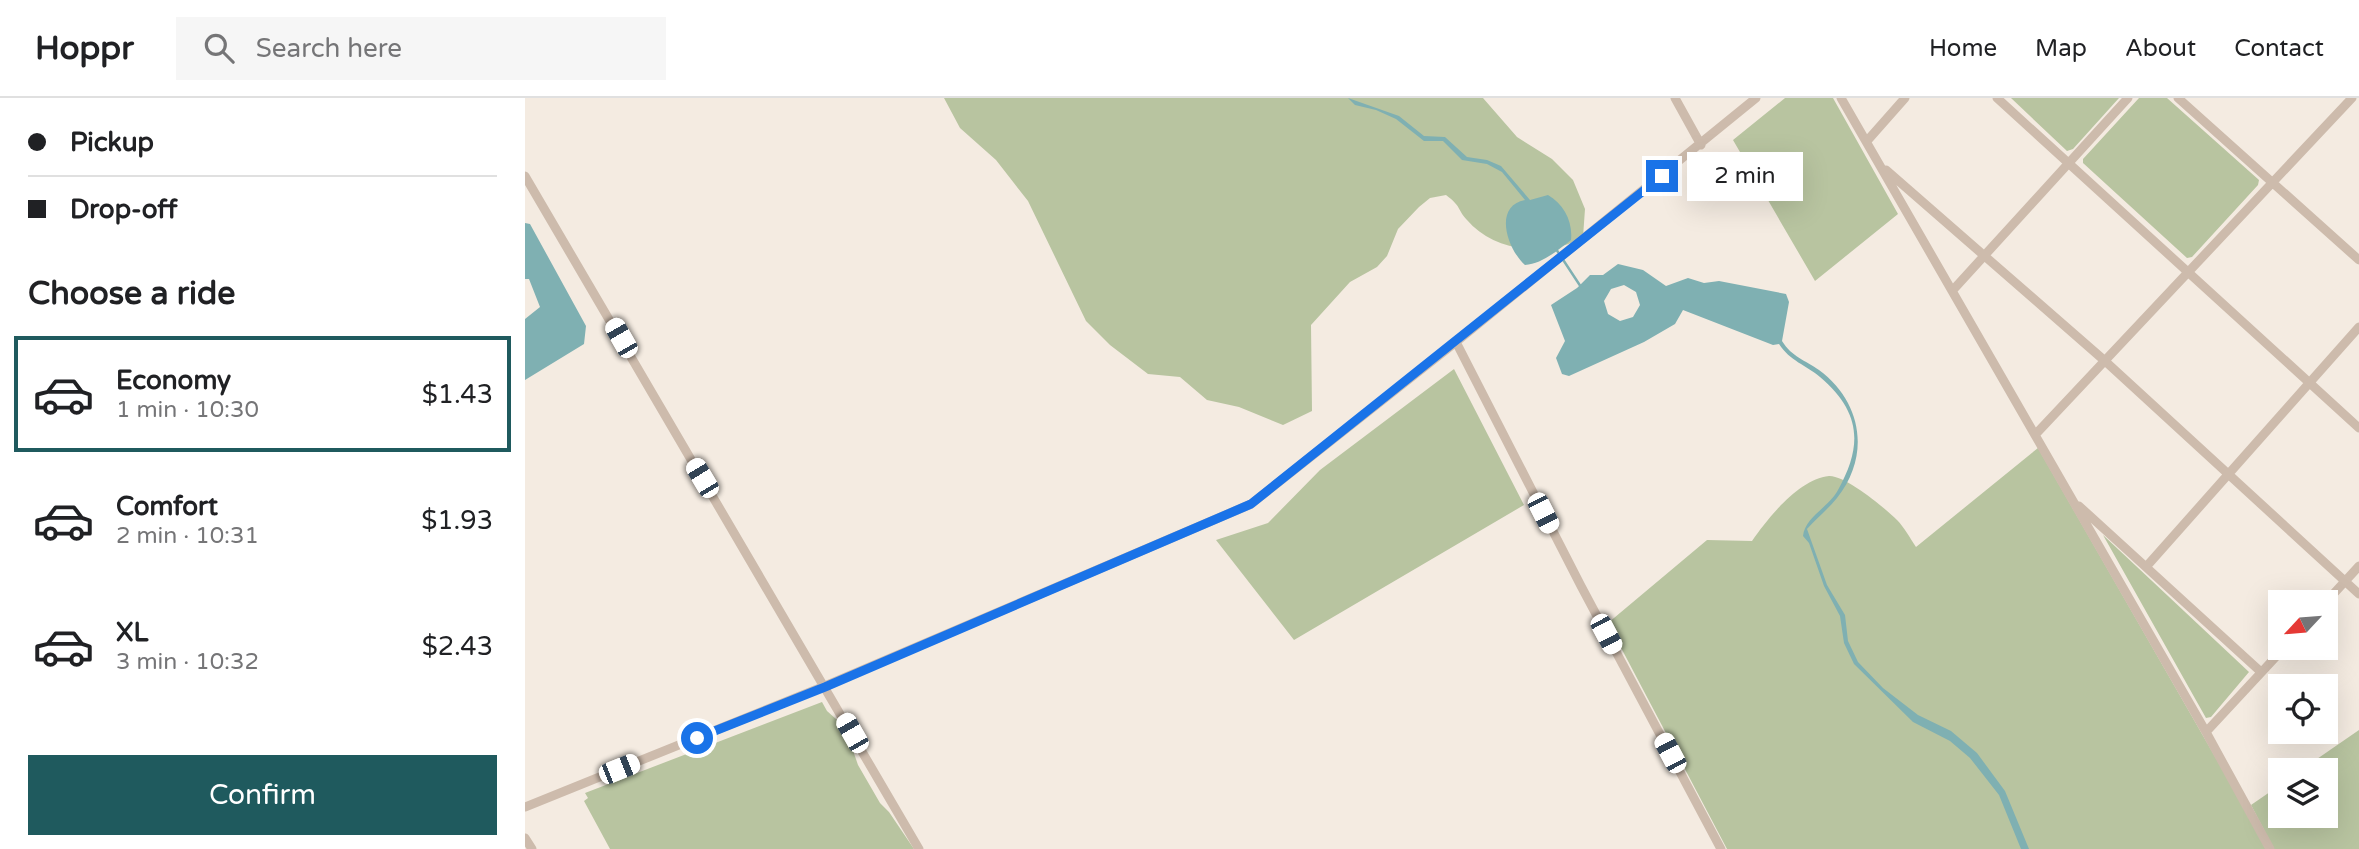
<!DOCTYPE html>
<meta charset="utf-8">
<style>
:root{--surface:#fff;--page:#f6f6f6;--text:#202124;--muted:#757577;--line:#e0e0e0;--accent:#1f5a5e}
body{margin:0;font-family:"Varela Round",sans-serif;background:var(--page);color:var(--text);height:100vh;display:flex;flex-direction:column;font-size:26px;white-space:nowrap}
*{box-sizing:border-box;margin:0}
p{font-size:23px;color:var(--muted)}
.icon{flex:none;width:38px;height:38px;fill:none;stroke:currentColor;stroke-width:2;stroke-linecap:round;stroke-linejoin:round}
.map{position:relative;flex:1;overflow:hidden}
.side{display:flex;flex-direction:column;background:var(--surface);width:525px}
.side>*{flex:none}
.banner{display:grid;align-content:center;height:154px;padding:0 28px;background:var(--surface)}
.needle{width:46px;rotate:244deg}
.buttons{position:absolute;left:1743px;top:492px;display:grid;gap:14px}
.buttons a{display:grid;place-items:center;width:70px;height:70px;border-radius:0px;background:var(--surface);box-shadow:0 7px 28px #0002;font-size:35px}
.end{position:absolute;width:32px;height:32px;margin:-16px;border:9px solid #1a73e8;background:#fff;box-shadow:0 0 0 4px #fff}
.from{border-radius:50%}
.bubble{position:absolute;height:49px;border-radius:0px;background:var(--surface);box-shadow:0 7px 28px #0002;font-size:23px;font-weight:600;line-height:49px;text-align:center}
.car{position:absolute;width:21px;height:42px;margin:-21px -10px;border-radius:9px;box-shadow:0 0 5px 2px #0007;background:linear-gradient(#fff 24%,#345 0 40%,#fff 0 76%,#345 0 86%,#fff 0)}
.banner b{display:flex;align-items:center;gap:24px;height:66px;font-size:26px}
.banner b+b{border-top:2px solid var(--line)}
.banner i{width:18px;height:18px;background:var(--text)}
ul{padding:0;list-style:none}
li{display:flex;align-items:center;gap:21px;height:116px;margin:0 14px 10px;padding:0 14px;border:4px solid transparent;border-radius:0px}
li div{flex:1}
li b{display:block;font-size:26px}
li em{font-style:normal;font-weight:600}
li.on{border-color:var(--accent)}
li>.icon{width:63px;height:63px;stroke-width:1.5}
h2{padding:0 28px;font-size:32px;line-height:84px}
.action{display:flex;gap:14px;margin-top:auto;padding:14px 28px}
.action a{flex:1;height:80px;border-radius:0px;background:var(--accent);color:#fff;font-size:28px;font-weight:600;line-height:80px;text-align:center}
header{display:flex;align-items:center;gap:42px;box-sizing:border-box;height:98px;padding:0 35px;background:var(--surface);border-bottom:2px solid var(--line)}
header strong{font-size:33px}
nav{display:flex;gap:38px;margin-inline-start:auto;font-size:24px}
.search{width:490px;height:63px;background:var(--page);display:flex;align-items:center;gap:18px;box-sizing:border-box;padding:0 24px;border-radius:0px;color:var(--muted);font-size:26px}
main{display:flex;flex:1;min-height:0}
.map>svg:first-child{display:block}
</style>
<header>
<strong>Hoppr</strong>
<div class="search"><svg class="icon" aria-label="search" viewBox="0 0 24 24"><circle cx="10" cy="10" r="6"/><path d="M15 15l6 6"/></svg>Search here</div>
<nav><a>Home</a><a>Map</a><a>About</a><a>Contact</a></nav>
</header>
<main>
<section class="side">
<div class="banner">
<b><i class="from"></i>Pickup</b>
<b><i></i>Drop-off</b>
</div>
<h2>Choose a ride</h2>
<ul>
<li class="on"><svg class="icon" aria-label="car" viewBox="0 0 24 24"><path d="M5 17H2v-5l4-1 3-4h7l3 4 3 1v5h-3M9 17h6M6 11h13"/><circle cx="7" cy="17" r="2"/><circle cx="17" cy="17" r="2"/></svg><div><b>Economy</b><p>1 min · 10:30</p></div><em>$1.43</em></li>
<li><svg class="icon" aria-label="car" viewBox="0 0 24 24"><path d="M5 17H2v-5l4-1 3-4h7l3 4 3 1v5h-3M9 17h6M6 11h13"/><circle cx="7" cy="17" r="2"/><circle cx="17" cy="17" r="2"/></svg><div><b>Comfort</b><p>2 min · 10:31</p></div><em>$1.93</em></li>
<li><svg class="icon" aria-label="car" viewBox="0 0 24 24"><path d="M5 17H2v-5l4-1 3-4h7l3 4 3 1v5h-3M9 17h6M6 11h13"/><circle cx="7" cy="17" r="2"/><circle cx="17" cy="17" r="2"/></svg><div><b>XL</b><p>3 min · 10:32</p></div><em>$2.43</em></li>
</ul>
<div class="action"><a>Confirm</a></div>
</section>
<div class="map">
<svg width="1834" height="751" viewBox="0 0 1834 751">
<rect width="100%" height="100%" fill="#f4ebe1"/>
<!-- green -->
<path fill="#b8c4a0" d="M 419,0 L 958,0 L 992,39 L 1027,61 L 1048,82 L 1060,111 L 1058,139 C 1024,160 969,154 942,122 C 932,111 937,109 921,97 L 905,100 L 894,109 L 873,131 L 862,158 L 852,169 L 825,184 L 786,227 L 787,313 L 758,327 L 714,309 L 682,302 L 655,279 L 623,276 L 585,247 L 561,223 L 503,103 L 471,62 L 435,30 Z
M 1260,0 L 1308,0 L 1373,116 L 1290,183 L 1208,42 Z
M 1486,0 L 1594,0 L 1548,51 L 1542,53 Z
M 1614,0 L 1642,0 L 1734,82 L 1733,87 L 1667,159 L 1662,160 L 1558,65 L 1558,61 Z
M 929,271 L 999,407 L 769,542 L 691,442 L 743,425 L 795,372 Z
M 1513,350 L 1743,751 L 1202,751 L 1083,525 L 1182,442 L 1227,443 C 1243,420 1274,381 1304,378 C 1320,377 1360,410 1372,422 C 1379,429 1385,440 1391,449 Z
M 1578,437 L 1724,574 L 1686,619 L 1681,620 Z
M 297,604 L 302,613 L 320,629 L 333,667 L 355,705 L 364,714 L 389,751 L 85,751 L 59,703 L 63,700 L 60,695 Z
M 1834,632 L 1834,751 L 1749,751 L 1726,707 L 1755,687 L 1755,718 L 1801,718 L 1801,672 L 1776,672 Z"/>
<!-- water -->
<path fill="#7fb0b2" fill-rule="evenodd" d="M 823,0 L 874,18 L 899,38 L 920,39 L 942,59 L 962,62 L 976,68 L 1005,102 L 1023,97 C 1039,106 1048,124 1046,142 C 1033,152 1017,166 1000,167 C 982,151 968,108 1000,102 L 977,74 L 962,66 L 937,62 L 918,43 L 899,43 L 871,21 L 851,12 L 830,7 Z
M 0,125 L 5,126 L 61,228 L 59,246 L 0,282 L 0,221 L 15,209 L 4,181 L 0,181 Z
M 1093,166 L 1118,172 L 1141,188 L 1163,180 L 1179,185 L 1194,183 L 1261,196 L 1264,204 L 1257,243 C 1267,259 1280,262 1294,272 C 1337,304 1346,357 1312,400 C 1303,411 1292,420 1282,431 L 1302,487 L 1320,517 L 1323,543 L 1333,564 L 1358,590 L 1393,617 L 1426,633 L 1452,655 L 1480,693 L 1504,751 L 1496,751 L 1474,697 L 1445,660 L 1425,643 L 1388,624 L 1329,566 L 1319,545 L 1315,518 L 1299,488 L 1284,445 L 1278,438 C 1280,419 1304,409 1313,392 C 1338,347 1336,314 1295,279 C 1281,267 1265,263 1254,246 L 1248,247 L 1158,212 L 1150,226 L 1119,244 L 1044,278 L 1037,276 L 1031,260 L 1040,243 L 1026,207 L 1052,190 L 1065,177 L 1078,177 ZM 1099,187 L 1111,194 L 1115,207 L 1108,219 L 1095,223 L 1083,216 L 1079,203 L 1086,191 Z"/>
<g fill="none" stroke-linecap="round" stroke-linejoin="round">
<!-- stream -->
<path stroke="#7fb0b2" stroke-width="2.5" d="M 1031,151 L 1056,189"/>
<!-- street -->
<path stroke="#cdbbac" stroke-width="9" d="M 1150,0 L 1176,47
M 1316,0 L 1681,634 L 1745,751
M 1472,0 L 1834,330
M 1653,0 L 1834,162
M 1342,43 L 1380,0
M 1361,72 L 1580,263 L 1834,496
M 0,78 L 394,751
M 1428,192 L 1603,0
M 931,244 L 1056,488 L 1196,751
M 1510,337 L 1827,0
M 1554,408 L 1736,574
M 1621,469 L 1834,229
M 1801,504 L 1834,468
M 1681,634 L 1759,550
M 0,709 L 300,588 L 726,406 L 931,244 L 1231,0
M 0,740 L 7,751"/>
</g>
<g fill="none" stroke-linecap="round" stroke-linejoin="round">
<!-- route -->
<path stroke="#1a73e8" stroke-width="9" d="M 172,640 L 300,589 L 726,406 L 1137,78"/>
</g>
</svg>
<div class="buttons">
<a><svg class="needle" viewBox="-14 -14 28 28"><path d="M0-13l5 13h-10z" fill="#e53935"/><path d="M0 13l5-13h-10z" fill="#757577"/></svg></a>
<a><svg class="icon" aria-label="locate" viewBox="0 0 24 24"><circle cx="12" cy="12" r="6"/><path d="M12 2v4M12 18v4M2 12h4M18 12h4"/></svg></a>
<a><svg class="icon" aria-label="layers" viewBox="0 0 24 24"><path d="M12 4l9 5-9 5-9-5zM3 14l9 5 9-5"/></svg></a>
</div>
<i class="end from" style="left:172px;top:640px"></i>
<i class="end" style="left:1137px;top:78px"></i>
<div class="bubble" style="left:1162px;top:54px;width:116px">2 min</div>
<i class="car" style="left:96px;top:240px;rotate:330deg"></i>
<i class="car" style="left:177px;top:380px;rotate:329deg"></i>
<i class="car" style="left:1018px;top:415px;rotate:153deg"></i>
<i class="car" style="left:1081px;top:536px;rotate:152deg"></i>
<i class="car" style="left:327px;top:635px;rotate:330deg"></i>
<i class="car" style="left:1145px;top:655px;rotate:332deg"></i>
<i class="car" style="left:94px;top:671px;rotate:68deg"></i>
</div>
</main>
